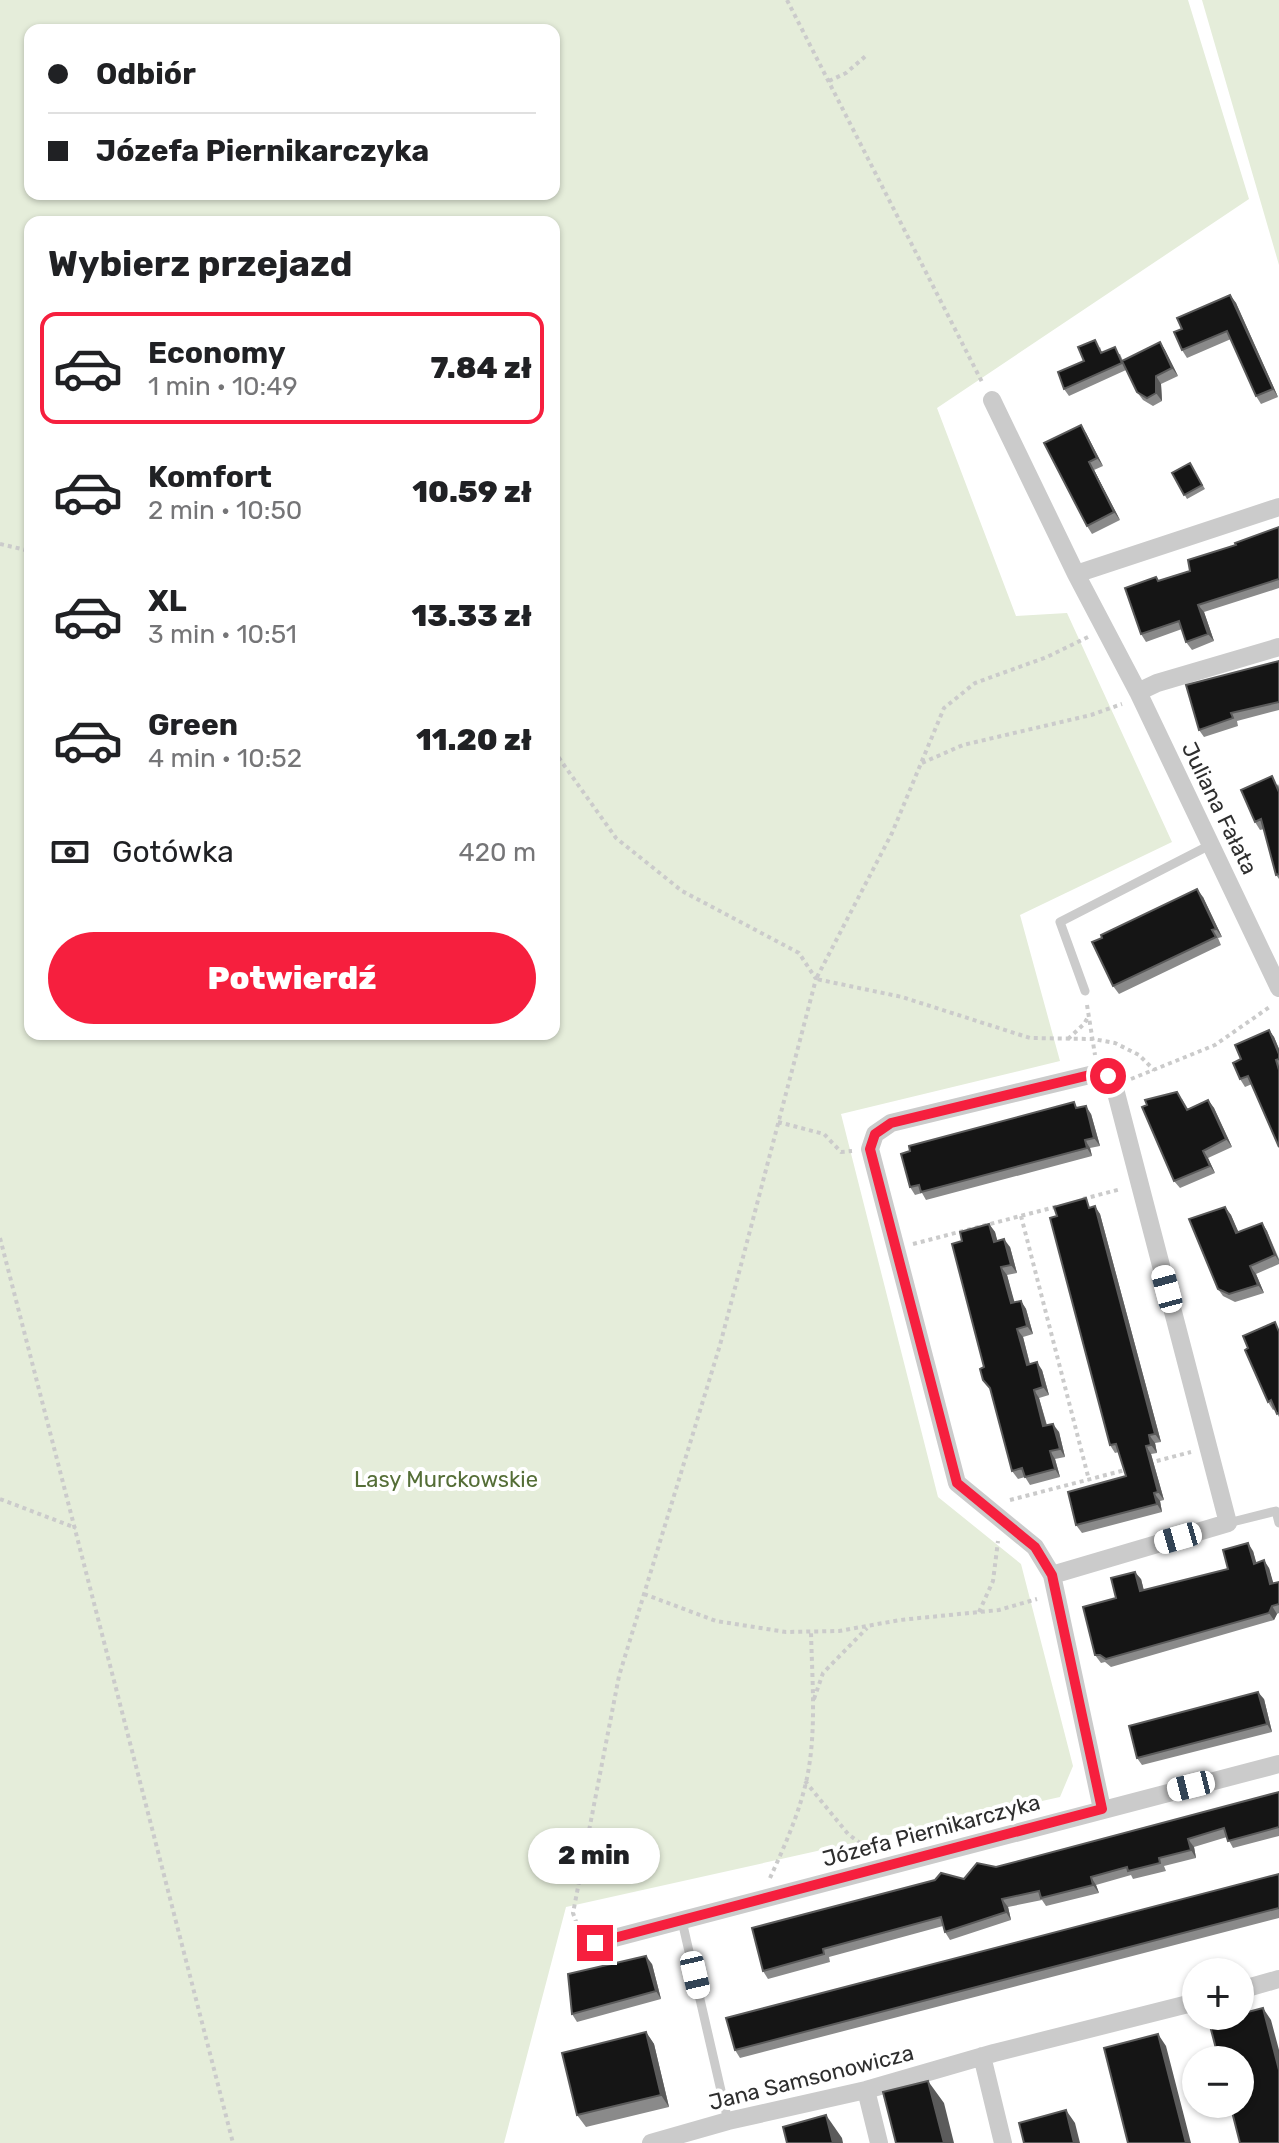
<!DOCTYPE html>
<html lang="pl">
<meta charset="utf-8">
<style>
:root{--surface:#fff;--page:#f6f6f6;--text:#202124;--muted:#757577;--line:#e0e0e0;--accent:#f61f3e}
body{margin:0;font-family:Rubik,sans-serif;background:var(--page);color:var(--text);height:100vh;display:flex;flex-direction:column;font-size:30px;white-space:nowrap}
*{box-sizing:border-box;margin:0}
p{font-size:26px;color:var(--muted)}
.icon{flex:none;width:44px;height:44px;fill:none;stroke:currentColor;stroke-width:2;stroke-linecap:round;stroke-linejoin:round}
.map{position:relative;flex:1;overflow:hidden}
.drawer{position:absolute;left:24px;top:216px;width:536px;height:824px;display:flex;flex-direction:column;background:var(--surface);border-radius:16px;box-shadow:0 2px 6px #0004}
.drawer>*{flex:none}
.hud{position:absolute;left:24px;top:24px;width:536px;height:176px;border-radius:16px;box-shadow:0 2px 6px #0004;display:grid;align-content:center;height:176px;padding:0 24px;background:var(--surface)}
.tools{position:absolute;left:1182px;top:1958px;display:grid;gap:16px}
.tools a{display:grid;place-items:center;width:72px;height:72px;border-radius:50%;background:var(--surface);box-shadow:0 2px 6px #0004;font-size:40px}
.end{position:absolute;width:36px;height:36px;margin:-18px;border:10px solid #f61f3e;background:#fff;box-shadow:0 0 0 4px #fff}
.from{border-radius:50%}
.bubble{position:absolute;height:56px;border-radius:28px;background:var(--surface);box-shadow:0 2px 6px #0004;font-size:26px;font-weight:800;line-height:56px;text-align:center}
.car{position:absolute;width:24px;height:48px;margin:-24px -12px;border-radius:10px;box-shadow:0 0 6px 2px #0007;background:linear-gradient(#fff 24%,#345 0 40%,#fff 0 76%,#345 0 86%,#fff 0)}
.hud b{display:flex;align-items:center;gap:28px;height:76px;font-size:30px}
.hud b+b{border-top:2px solid var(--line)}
.hud i{width:20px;height:20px;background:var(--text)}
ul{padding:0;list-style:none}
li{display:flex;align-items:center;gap:24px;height:112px;margin:0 16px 12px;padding:0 8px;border:4px solid transparent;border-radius:16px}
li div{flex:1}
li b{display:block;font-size:30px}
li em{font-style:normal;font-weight:800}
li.selected{border-color:var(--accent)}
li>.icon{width:72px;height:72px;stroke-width:1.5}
h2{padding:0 24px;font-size:36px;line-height:96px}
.pay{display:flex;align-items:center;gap:20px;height:88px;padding:0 24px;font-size:30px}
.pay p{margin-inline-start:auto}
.cta{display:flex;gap:16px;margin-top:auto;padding:16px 24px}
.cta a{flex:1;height:92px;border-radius:48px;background:var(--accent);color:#fff;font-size:32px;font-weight:800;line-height:92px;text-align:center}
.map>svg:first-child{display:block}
</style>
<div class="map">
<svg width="1279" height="2143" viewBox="0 0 1279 2143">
<rect width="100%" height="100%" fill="#fff"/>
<!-- green -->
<path fill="#e5edda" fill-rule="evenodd" d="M 0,0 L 1188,0 L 1249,199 L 937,408 L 1016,616 L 1067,613 L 1172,842 L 1020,915 L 1060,1061 L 841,1114 L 938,1497 L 1021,1564 L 1073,1766 L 1060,1797 L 566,1907 L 504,2143 L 0,2143 ZM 30,30 L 554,30 L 554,194 L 30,194 ZM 30,222 L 554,222 L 554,1034 L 30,1034 Z
M 1202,0 L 1279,0 L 1279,265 Z"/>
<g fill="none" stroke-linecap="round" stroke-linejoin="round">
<!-- path -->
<path stroke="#cbcbcb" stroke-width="4" stroke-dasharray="4 4" stroke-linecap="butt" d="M 787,0 L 983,384
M 829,81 L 846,73 L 868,54
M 0,544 L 30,551
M 1088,637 L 1047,657 L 975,683 L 944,708 L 892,833 L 816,979 L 902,997 L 1030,1038 L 1093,1039 L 1115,1043 L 1139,1055 L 1154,1070
M 554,751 L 616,838 L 682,891 L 799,953 L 816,979 L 720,1345 L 619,1676 L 573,1913 L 580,1933
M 922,763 L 963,745 L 1091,715 L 1122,704
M 1087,1005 L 1095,1055
M 1068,1039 L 1084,1024 L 1088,1017
M 1131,1079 L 1215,1045 L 1271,1006
M 778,1122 L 824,1134 L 841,1152 L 852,1151
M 1083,1199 L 1121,1189
M 1021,1216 L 1089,1480
M 0,1238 L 233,2143
M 913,1244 L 1059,1206
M 1149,1463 L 1191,1452
M 0,1499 L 76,1528
M 1010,1500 L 1129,1469
M 644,1594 L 716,1621 L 786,1632 L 839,1631 L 900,1620 L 999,1610 L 1037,1599
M 979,1612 L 993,1581 L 998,1541
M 814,1699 L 823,1673 L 867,1628
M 805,1781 L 848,1834 L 868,1849
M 770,1878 C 786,1843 803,1805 809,1767 C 816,1723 812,1676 811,1632"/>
<!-- lane -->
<path stroke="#cbcbcb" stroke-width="9" d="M 1085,991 L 1060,922 L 1212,844
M 1228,1523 L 1276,1511 L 1279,1523
M 682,1921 L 728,2121"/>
<!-- street -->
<path stroke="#cbcbcb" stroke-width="18" d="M 992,400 L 1076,574 L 1138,692 L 1279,988
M 1076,574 L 1279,507
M 1138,692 L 1157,683 L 1279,647
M 1052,1575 L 1228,1523 L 1114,1085 L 1108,1076 L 1098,1073 L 891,1123 L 875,1134 L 870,1149 L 957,1483 L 1035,1547 L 1052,1575 L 1102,1809
M 595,1943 L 1279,1764
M 1240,1990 L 1279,1979
M 982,2056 L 1003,2143
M 866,2090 L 879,2143
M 651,2143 L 728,2121 L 866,2090 L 994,2053 L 1196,2002"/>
</g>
<!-- wall -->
<path fill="#8a8a8a" d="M 1230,295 L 1236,303 L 1278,397 L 1261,404 L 1256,396 L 1231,339 L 1187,358 L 1182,350 L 1182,329 Z
M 1160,342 L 1165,350 L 1178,376 L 1161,384 L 1162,401 L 1153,406 L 1143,400 L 1137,392 L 1126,370 L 1069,396 L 1064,389 L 1084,361 L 1100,347 L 1102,353 L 1120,354 L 1123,361 Z
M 1086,433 L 1103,466 L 1094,470 L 1120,520 L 1092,534 L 1087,526 Z
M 1190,463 L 1205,489 L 1187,499 L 1172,473 Z
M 1279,527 L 1279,588 L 1204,612 L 1214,641 L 1192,650 L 1186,642 L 1182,629 L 1146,642 L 1141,634 L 1156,577 L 1159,581 L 1190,571 L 1236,545 Z
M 1279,661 L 1279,710 L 1237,721 L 1238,726 L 1204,737 L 1199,730 Z
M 1278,784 L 1279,787 L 1279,879 L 1276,875 L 1264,829 L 1260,830 L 1255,822 Z
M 1203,897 L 1222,937 L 1218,938 L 1221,945 L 1119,994 L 1113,986 Z
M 1269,1030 L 1274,1037 L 1279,1049 L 1279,1147 L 1252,1084 L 1245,1087 L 1240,1079 L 1241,1059 Z
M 1182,1099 L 1188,1109 L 1208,1100 L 1214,1108 L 1232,1147 L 1208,1158 L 1215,1173 L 1180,1188 L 1174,1181 Z
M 1078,1108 L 1091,1114 L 1100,1146 L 1090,1148 L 1092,1156 L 926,1200 L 922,1193 L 915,1195 L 910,1187 Z
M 1092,1207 L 1100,1214 L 1161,1442 L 1155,1443 L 1157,1453 L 1151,1454 L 1164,1500 L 1160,1501 L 1162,1512 L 1082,1533 L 1076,1525 L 1126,1476 L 1119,1452 L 1115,1453 L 1110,1445 Z
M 1225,1207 L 1231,1215 L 1238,1232 L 1262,1223 L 1267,1231 L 1279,1259 L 1279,1264 L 1256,1274 L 1264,1293 L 1235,1302 L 1223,1296 L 1218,1289 Z
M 989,1224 L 995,1232 L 997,1241 L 1010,1247 L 1017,1273 L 1007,1275 L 1014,1303 L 1021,1301 L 1026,1309 L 1033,1334 L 1023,1337 L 1030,1364 L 1042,1370 L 1049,1395 L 1039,1398 L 1047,1425 L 1059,1432 L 1065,1457 L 1055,1459 L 1060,1477 L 1030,1485 L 1025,1477 L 1018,1479 L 1012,1471 L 991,1390 L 983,1380 L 984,1367 L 962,1241 Z
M 1279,1329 L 1279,1417 L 1275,1409 L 1273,1410 L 1268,1402 Z
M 1253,1551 L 1256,1563 L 1269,1568 L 1273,1584 L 1279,1582 L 1279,1613 L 1277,1614 L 1274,1620 L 1111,1667 L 1105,1662 L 1101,1663 L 1095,1655 L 1116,1598 L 1141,1579 L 1144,1591 L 1228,1569 Z
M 1264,1699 L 1272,1732 L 1142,1765 L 1137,1758 Z
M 1279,1792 L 1279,1836 L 1233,1848 L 1227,1837 L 1194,1847 L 1196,1858 L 1164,1866 L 1166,1871 L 1133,1879 L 1131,1875 L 1096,1885 L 1099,1893 L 1046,1906 L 1042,1900 L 1008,1907 L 1011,1920 L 950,1940 L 945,1932 L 943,1926 L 829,1957 L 830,1962 L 768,1979 L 763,1971 L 964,1879 L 996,1867 Z
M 1279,1874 L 1279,1918 L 740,2058 L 735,2050 Z
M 652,1964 L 661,1999 L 577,2022 L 572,2014 Z
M 646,2032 L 654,2044 L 669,2107 L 586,2127 L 577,2115 Z"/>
<!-- shaded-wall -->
<path fill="#5b5b5b" d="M 1230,295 L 1236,303 L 1278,397 L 1273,389 Z
M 1160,342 L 1165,350 L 1178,376 L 1172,368 Z
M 1156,376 L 1161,384 L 1162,401 L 1156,393 Z
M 1081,425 L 1086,433 L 1103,466 L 1097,458 Z
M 1089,462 L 1094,470 L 1120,520 L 1114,512 Z
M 1198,605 L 1204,612 L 1214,641 L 1208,634 Z
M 1197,889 L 1203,897 L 1222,937 L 1216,929 Z
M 1269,1030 L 1274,1037 L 1279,1049 L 1279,1054 Z
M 1208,1100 L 1214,1108 L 1232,1147 L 1226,1139 Z
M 1086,1106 L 1091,1114 L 1100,1146 L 1094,1138 Z
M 1085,1140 L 1090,1148 L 1092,1156 L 1087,1148 Z
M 1203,1151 L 1208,1158 L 1215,1173 L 1210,1166 Z
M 1095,1206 L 1100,1214 L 1161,1442 L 1155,1434 Z
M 1225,1207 L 1231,1215 L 1242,1240 L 1236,1233 Z
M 1262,1223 L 1267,1231 L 1279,1261 L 1275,1255 Z
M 989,1224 L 995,1232 L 1000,1250 L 994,1242 Z
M 1004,1239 L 1010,1247 L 1017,1273 L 1011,1265 Z
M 1250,1266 L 1256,1274 L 1264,1293 L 1258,1285 Z
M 1001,1267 L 1007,1275 L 1017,1311 L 1011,1303 Z
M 1021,1301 L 1026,1309 L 1033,1334 L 1027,1326 Z
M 1017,1329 L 1023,1337 L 1032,1373 L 1027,1365 Z
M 1037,1362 L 1042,1370 L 1049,1395 L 1043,1387 Z
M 1034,1390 L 1039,1398 L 1049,1434 L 1043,1426 Z
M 1053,1424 L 1059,1432 L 1065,1457 L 1060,1449 Z
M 1149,1435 L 1155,1443 L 1157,1453 L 1151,1445 Z
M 1146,1446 L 1151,1454 L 1164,1500 L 1158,1492 Z
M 1050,1451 L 1055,1459 L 1060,1477 L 1055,1469 Z
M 1154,1493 L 1160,1501 L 1162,1512 L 1157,1504 Z
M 1248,1543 L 1253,1551 L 1259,1572 L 1254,1564 Z
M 1264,1560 L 1269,1568 L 1276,1592 L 1270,1584 Z
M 1135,1572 L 1141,1579 L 1146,1599 L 1140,1591 Z
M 1272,1606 L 1277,1614 L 1274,1620 L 1269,1613 Z
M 1258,1692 L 1264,1699 L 1272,1732 L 1267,1724 Z
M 1188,1839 L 1194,1847 L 1196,1858 L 1191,1850 Z
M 1091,1877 L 1096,1885 L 1099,1893 L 1093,1885 Z
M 1002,1899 L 1008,1907 L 1011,1920 L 1006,1912 Z
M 646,1956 L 652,1964 L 661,1999 L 656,1991 Z
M 1263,2008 L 1271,2020 L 1279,2050 L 1279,2070 Z
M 646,2032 L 654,2044 L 669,2107 L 661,2095 Z
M 1158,2034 L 1166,2046 L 1191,2143 L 1186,2143 Z
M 928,2081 L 944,2103 L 954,2143 L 944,2143 Z
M 1066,2110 L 1075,2123 L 1080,2143 L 1074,2143 Z
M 826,2115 L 842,2138 L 843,2143 L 833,2143 Z"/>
<!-- building -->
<path fill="#151515" stroke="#5b5b5b" stroke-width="2" d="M 1230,295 L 1273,389 L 1256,396 L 1227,331 L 1182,350 L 1174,332 L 1182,329 L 1177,318 Z
M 1095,340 L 1101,353 L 1115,347 L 1122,363 L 1064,389 L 1058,372 L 1084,361 L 1078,347 Z
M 1160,342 L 1172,368 L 1156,376 L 1156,393 L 1147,398 L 1137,392 L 1122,361 Z
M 1081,425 L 1097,458 L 1089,462 L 1114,512 L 1087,526 L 1044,443 Z
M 1190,463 L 1202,485 L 1184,495 L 1172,473 Z
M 1279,527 L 1279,579 L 1198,605 L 1208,634 L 1186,642 L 1179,621 L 1141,634 L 1125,588 L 1156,577 L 1158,581 L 1190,571 L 1188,560 L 1236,545 L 1235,543 Z
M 1279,661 L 1279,702 L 1231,713 L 1233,718 L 1199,730 L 1186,685 Z
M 1272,776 L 1279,792 L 1279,874 L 1276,875 L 1261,819 L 1255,822 L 1241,790 Z
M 1197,889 L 1216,929 L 1212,930 L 1216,937 L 1113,986 L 1092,942 L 1102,938 L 1101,935 Z
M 1269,1030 L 1279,1054 L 1279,1059 L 1276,1060 L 1279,1070 L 1279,1147 L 1248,1076 L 1240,1079 L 1233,1063 L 1241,1059 L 1235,1045 Z
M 1177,1092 L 1187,1110 L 1208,1100 L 1226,1139 L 1203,1151 L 1210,1166 L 1174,1181 L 1142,1107 L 1147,1105 L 1145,1100 Z
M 1074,1102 L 1076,1108 L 1086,1106 L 1094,1138 L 1085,1140 L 1087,1148 L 921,1192 L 919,1185 L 910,1187 L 901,1154 L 910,1151 L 909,1146 Z
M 1086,1198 L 1089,1208 L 1095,1206 L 1155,1434 L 1149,1435 L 1151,1445 L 1146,1446 L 1158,1492 L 1154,1493 L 1157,1504 L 1076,1525 L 1068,1492 L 1126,1476 L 1116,1444 L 1110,1445 L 1050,1218 L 1057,1216 L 1054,1207 Z
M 1225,1207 L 1236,1233 L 1262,1223 L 1275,1255 L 1250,1266 L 1258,1285 L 1229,1294 L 1218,1289 L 1189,1219 Z
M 989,1224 L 994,1242 L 1004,1239 L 1011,1265 L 1001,1267 L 1011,1303 L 1021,1301 L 1027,1326 L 1017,1329 L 1027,1365 L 1037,1362 L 1043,1387 L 1034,1390 L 1043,1426 L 1053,1424 L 1060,1449 L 1050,1451 L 1055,1469 L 1025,1477 L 1022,1468 L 1012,1471 L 990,1388 L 983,1380 L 980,1369 L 984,1367 L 952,1244 L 962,1241 L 960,1232 Z
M 1275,1322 L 1279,1332 L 1279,1413 L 1277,1414 L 1271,1400 L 1268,1402 L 1245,1350 L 1248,1348 L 1243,1336 Z
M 1248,1543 L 1254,1564 L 1264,1560 L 1270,1584 L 1279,1582 L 1279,1604 L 1272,1606 L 1269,1613 L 1106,1659 L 1100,1655 L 1095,1655 L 1083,1607 L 1116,1598 L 1111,1578 L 1135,1572 L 1140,1591 L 1228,1569 L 1223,1550 Z
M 1258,1692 L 1267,1724 L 1137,1758 L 1129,1726 Z
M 1279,1792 L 1279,1827 L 1228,1841 L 1224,1828 L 1188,1839 L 1191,1850 L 1159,1858 L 1160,1863 L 1128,1871 L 1127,1867 L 1091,1877 L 1093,1885 L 1041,1898 L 1039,1891 L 1002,1899 L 1006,1912 L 945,1932 L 941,1917 L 823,1949 L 824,1954 L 763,1971 L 752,1928 L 935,1880 L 941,1873 L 964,1879 L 977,1863 L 996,1867 Z
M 1279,1874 L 1279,1908 L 735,2050 L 726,2018 Z
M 646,1956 L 656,1991 L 572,2014 L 568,1974 Z
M 1263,2008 L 1279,2070 L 1279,2143 L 1240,2143 L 1230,2104 L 1240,2104 L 1240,2060 L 1219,2060 L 1209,2022 L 1231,2016 L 1240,2016 L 1240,2014 Z
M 646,2032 L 661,2095 L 577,2115 L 562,2053 Z
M 1158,2034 L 1186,2143 L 1128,2143 L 1104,2048 Z
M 928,2081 L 944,2143 L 896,2143 L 883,2092 Z
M 1066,2110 L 1074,2143 L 1024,2143 L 1019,2123 Z
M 826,2115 L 833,2143 L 787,2143 L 783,2127 Z"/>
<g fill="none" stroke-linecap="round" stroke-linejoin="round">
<!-- route -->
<path stroke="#f61f3e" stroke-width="10" d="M 595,1943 L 1102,1809 L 1052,1575 L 1035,1547 L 957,1483 L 870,1149 L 875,1134 L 891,1123 L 1098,1073 L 1108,1076"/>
</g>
<g text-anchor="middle" stroke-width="8" stroke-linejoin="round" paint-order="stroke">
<!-- street labels -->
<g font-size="22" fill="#2e2e2e" stroke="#fff">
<text transform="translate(1220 808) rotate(64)" y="8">Juliana Fałata</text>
<text transform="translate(931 1830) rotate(-15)" y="8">Józefa Piernikarczyka</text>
<text transform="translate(811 2077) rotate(-14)" y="8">Jana Samsonowicza</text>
</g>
<!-- park labels -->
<g font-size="22" fill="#556e37" stroke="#fff">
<text x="446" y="1487">Lasy Murckowskie</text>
</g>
</g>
</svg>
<div class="tools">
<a>+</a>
<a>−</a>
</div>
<i class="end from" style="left:1108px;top:1076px"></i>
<i class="end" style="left:595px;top:1943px"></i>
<div class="bubble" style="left:528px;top:1828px;width:132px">2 min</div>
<i class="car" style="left:1167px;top:1289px;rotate:345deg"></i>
<i class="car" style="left:1178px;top:1538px;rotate:254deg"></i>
<i class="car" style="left:1191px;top:1786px;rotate:256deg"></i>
<i class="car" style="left:695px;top:1975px;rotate:167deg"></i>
<div class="hud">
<b><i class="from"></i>Odbiór</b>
<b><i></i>Józefa Piernikarczyka</b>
</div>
<section class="drawer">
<h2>Wybierz przejazd</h2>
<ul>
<li class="selected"><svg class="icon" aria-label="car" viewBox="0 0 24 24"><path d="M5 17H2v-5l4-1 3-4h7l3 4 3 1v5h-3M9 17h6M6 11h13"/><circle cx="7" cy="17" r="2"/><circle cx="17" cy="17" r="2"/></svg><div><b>Economy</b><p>1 min · 10:49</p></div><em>7.84 zł</em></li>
<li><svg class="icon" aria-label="car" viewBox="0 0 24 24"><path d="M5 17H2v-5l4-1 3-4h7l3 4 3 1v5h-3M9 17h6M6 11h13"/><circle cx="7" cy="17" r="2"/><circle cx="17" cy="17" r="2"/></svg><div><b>Komfort</b><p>2 min · 10:50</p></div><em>10.59 zł</em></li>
<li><svg class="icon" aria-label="car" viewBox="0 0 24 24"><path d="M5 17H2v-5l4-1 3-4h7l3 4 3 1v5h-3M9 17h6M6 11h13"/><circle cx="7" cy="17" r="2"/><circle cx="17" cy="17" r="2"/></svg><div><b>XL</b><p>3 min · 10:51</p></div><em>13.33 zł</em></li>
<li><svg class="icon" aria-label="car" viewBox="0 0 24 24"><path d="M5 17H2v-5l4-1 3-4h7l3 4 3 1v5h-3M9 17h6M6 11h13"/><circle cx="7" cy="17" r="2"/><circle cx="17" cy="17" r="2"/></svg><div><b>Green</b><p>4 min · 10:52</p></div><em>11.20 zł</em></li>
</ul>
<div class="pay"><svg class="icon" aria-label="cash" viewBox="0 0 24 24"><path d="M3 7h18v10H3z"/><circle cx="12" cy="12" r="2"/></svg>Gotówka<p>420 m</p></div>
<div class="cta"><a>Potwierdź</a></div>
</section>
</div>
